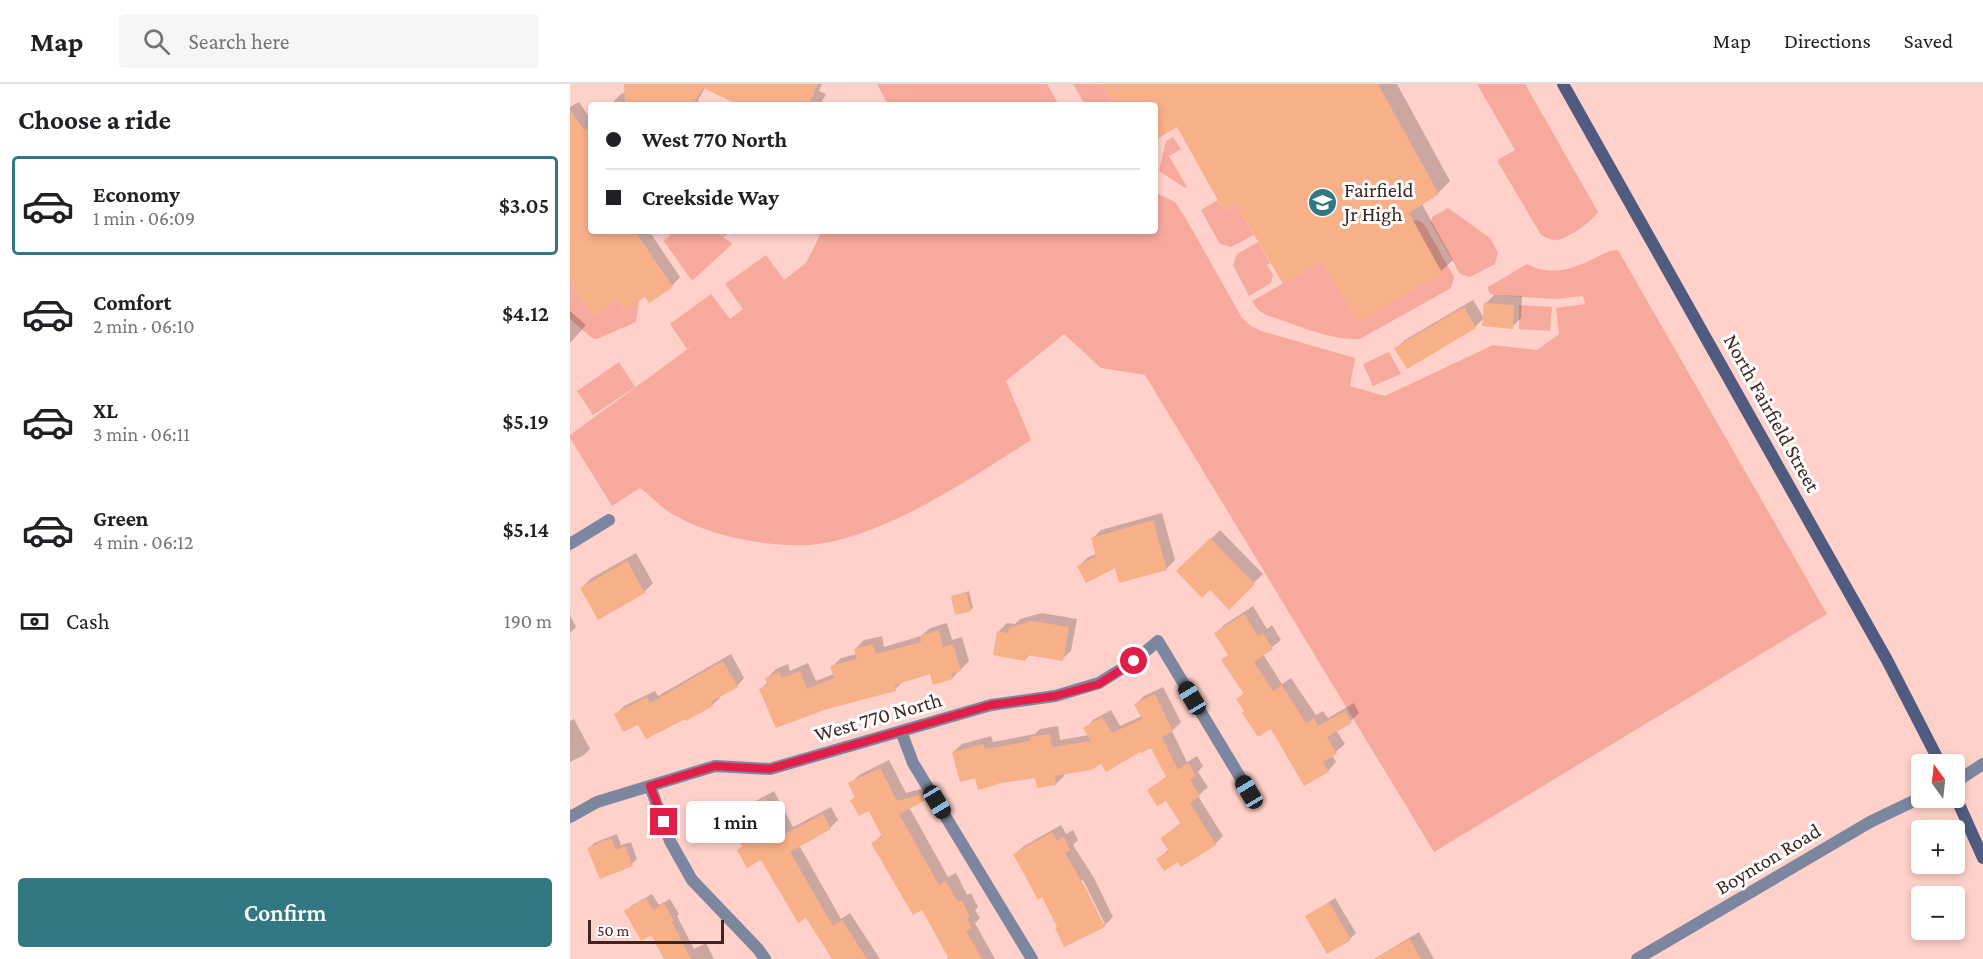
<!DOCTYPE html>
<meta charset="utf-8">
<style>
:root{--surface:#fff;--page:#f6f6f6;--text:#202124;--muted:#757577;--line:#e0e0e0;--accent:#317883}
body{margin:0;font-family:"Crimson Pro",serif;background:var(--page);color:var(--text);height:100vh;display:flex;flex-direction:column;font-size:22px;white-space:nowrap}
*{box-sizing:border-box;margin:0}
p{font-size:20px;color:var(--muted)}
.icon{flex:none;width:33px;height:33px;fill:none;stroke:currentColor;stroke-width:2;stroke-linecap:round;stroke-linejoin:round}
.map{position:relative;flex:1;overflow:hidden}
.panel{display:flex;flex-direction:column;background:var(--surface);width:570px}
.panel>*{flex:none}
.banner{position:absolute;left:18px;top:18px;width:570px;height:132px;border-radius:6px;box-shadow:0 3px 9px #0003;display:grid;align-content:center;height:132px;padding:0 18px;background:var(--surface)}
.needle{width:39px;rotate:345deg}
.fabs{position:absolute;left:1341px;top:670px;display:grid;gap:12px}
.fabs a{display:grid;place-items:center;width:54px;height:54px;border-radius:6px;background:var(--surface);box-shadow:0 3px 9px #0003;font-size:30px}
.scale{position:absolute;left:18px;bottom:15px;width:136px;box-sizing:border-box;padding-left:6px;border:3px solid #3f241f;border-top:0;font-size:16px;line-height:21px;white-space:nowrap;color:#3f241f;-webkit-text-stroke:4px #fff;paint-order:stroke}
.end{position:absolute;width:27px;height:27px;margin:-14px;border:8px solid #e11d48;background:#fff;box-shadow:0 0 0 3px #fff}
.from{border-radius:50%}
.bubble{position:absolute;height:42px;border-radius:6px;background:var(--surface);box-shadow:0 3px 9px #0003;font-size:20px;font-weight:600;line-height:42px;text-align:center}
.car{position:absolute;width:18px;height:36px;margin:-18px -9px;border-radius:8px;box-shadow:0 0 4px 2px #0007;background:linear-gradient(#222 24%,#8ab4d8 0 40%,#222 0 76%,#8ab4d8 0 86%,#222 0)}
.banner b{display:flex;align-items:center;gap:21px;height:57px;font-size:22px}
.banner b+b{border-top:2px solid var(--line)}
.banner i{width:15px;height:15px;background:var(--text)}
ul{padding:0;list-style:none}
li{display:flex;align-items:center;gap:18px;height:99px;margin:0 12px 9px;padding:0 6px;border:3px solid transparent;border-radius:6px}
li div{flex:1}
li b{display:block;font-size:22px}
li em{font-style:normal;font-weight:600}
li.current{border-color:var(--accent)}
li>.icon{width:54px;height:54px;stroke-width:1.5}
h2{padding:0 18px;font-size:27px;line-height:72px}
.pay{display:flex;align-items:center;gap:15px;height:66px;padding:0 18px;font-size:22px}
.pay p{margin-inline-start:auto}
.primary-button{display:flex;gap:12px;margin-top:auto;padding:12px 18px}
.primary-button a{flex:1;height:69px;border-radius:6px;background:var(--accent);color:#fff;font-size:24px;font-weight:600;line-height:69px;text-align:center}
header{display:flex;align-items:center;gap:36px;box-sizing:border-box;height:84px;padding:0 30px;background:var(--surface);border-bottom:2px solid var(--line)}
header strong{font-size:28px}
nav{display:flex;gap:33px;margin-inline-start:auto;font-size:21px}
.search{width:420px;height:54px;background:var(--page);display:flex;align-items:center;gap:15px;box-sizing:border-box;padding:0 21px;border-radius:6px;color:var(--muted);font-size:22px}
main{display:flex;flex:1;min-height:0}
.map>svg:first-child{display:block}
</style>
<header>
<strong>Map</strong>
<div class="search"><svg class="icon" aria-label="search" viewBox="0 0 24 24"><circle cx="10" cy="10" r="6"/><path d="M15 15l6 6"/></svg>Search here</div>
<nav><a>Map</a><a>Directions</a><a>Saved</a></nav>
</header>
<main>
<section class="panel">
<h2>Choose a ride</h2>
<ul>
<li class="current"><svg class="icon" aria-label="car" viewBox="0 0 24 24"><path d="M5 17H2v-5l4-1 3-4h7l3 4 3 1v5h-3M9 17h6M6 11h13"/><circle cx="7" cy="17" r="2"/><circle cx="17" cy="17" r="2"/></svg><div><b>Economy</b><p>1 min · 06:09</p></div><em>$3.05</em></li>
<li><svg class="icon" aria-label="car" viewBox="0 0 24 24"><path d="M5 17H2v-5l4-1 3-4h7l3 4 3 1v5h-3M9 17h6M6 11h13"/><circle cx="7" cy="17" r="2"/><circle cx="17" cy="17" r="2"/></svg><div><b>Comfort</b><p>2 min · 06:10</p></div><em>$4.12</em></li>
<li><svg class="icon" aria-label="car" viewBox="0 0 24 24"><path d="M5 17H2v-5l4-1 3-4h7l3 4 3 1v5h-3M9 17h6M6 11h13"/><circle cx="7" cy="17" r="2"/><circle cx="17" cy="17" r="2"/></svg><div><b>XL</b><p>3 min · 06:11</p></div><em>$5.19</em></li>
<li><svg class="icon" aria-label="car" viewBox="0 0 24 24"><path d="M5 17H2v-5l4-1 3-4h7l3 4 3 1v5h-3M9 17h6M6 11h13"/><circle cx="7" cy="17" r="2"/><circle cx="17" cy="17" r="2"/></svg><div><b>Green</b><p>4 min · 06:12</p></div><em>$5.14</em></li>
</ul>
<div class="pay"><svg class="icon" aria-label="cash" viewBox="0 0 24 24"><path d="M3 7h18v10H3z"/><circle cx="12" cy="12" r="2"/></svg>Cash<p>190 m</p></div>
<div class="primary-button"><a>Confirm</a></div>
</section>
<div class="map">
<svg width="1413" height="875" viewBox="0 0 1413 875">
<rect width="100%" height="100%" fill="#ffd1ca"/>
<!-- green -->
<path fill="#f7a99d" d="M 307,0 L 477,0 L 489,21 L 318,21 Z
M 503,0 L 531,0 L 543,21 L 515,21 Z
M 907,0 L 955,0 L 1028,128 C 1021,138 998,155 986,156 C 981,156 976,154 971,151 L 928,78 L 929,75 L 945,66 Z
M 603,53 L 611,65 L 599,72 L 617,103 L 615,104 L 589,87 L 596,57 Z
M 586,109 L 605,118 L 615,133 L 672,234 L 681,242 L 691,247 L 785,274 L 780,302 L 815,312 L 923,261 L 967,266 L 989,250 L 986,224 L 1015,220 L 1013,212 L 986,215 L 923,211 L 919,209 L 918,203 L 957,180 C 982,193 1002,185 1025,174 C 1033,170 1039,166 1048,166 L 1257,530 L 864,768 L 575,291 L 531,284 L 494,250 L 436,297 L 461,356 C 400,395 312,455 239,461 C 217,462 193,460 171,455 C 148,451 123,442 102,430 C 91,423 81,412 70,404 L 42,422 L 0,354 L 0,351 L 133,254 L 117,265 L 100,240 L 141,210 L 160,235 L 173,225 L 155,200 L 196,171 L 214,196 L 236,179 L 252,147 L 585,147 Z
M 648,116 L 654,127 L 666,120 L 684,151 L 661,163 L 650,160 L 631,126 Z
M 878,124 L 920,154 L 928,169 L 925,180 L 900,193 L 890,190 L 861,139 L 862,133 Z
M 848,136 L 854,140 L 884,193 L 881,204 L 790,255 C 761,257 724,240 696,231 L 688,226 L 682,217 L 753,177 L 788,238 L 872,189 L 843,137 Z
M 102,147 L 146,147 L 162,160 L 123,196 L 120,194 L 93,156 L 98,154 Z
M 688,158 L 700,179 L 697,181 L 703,191 L 701,199 L 679,212 L 663,181 L 667,170 Z
M 0,199 L 23,232 L 47,215 L 55,227 L 69,217 L 66,238 L 27,255 L 22,254 L 0,235 Z
M 949,221 L 982,223 L 980,247 L 949,245 Z
M 819,268 L 831,290 L 803,302 L 793,280 Z
M 49,278 L 65,303 L 23,331 L 7,307 Z"/>
<!-- shadow -->
<path fill="#0003" fill-rule="evenodd" d="M 58,0 L 252,0 L 249,7 L 256,10 L 250,21 L 173,21 L 135,4 L 128,16 L 133,21 L 45,21 L 43,18 L 51,10 L 57,8 Z
M 532,0 L 827,0 L 880,97 L 868,109 L 852,120 L 883,176 L 871,187 L 788,237 L 753,175 L 667,118 L 608,41 L 585,54 L 585,21 L 544,21 Z
M 9,18 L 21,36 L 21,147 L 79,147 L 110,193 L 102,202 L 75,211 L 48,213 L 0,196 L 0,23 Z
M 149,147 L 159,147 L 154,152 Z
M 924,211 L 952,212 L 951,234 L 942,243 L 915,220 Z
M 903,216 L 914,234 L 905,243 L 826,264 L 835,256 Z
M 0,227 L 16,241 L 0,259 Z
M 592,429 L 605,476 L 597,484 L 509,482 L 517,474 L 527,469 L 523,454 L 531,446 Z
M 650,446 L 693,490 L 659,524 L 640,504 L 608,487 Z
M 66,469 L 83,499 L 74,508 L 12,504 L 20,495 Z
M 399,507 L 403,524 L 400,526 L 382,513 Z
M 683,522 L 697,545 L 702,541 L 711,556 L 693,570 L 712,600 L 721,594 L 746,631 L 753,627 L 758,634 L 784,619 L 789,629 L 781,637 L 766,646 L 775,660 L 762,671 L 766,678 L 758,687 L 702,643 L 676,627 L 668,615 L 674,609 L 659,570 L 646,550 L 654,541 Z
M 472,529 L 507,535 L 501,567 L 492,575 L 460,570 L 455,576 L 429,547 L 437,539 L 445,540 L 450,535 Z
M 0,531 L 6,543 L 0,549 Z
M 377,539 L 382,556 L 392,553 L 399,577 L 382,594 L 361,588 L 335,596 L 325,605 L 191,605 L 198,598 L 197,594 L 206,585 L 218,580 L 220,587 L 238,579 L 246,597 L 264,590 L 262,583 L 271,574 L 287,570 L 285,565 L 294,556 L 312,552 L 314,563 L 351,552 L 360,544 Z
M 161,570 L 174,594 L 167,602 L 149,612 L 150,614 L 142,621 L 116,633 L 69,639 L 46,630 L 54,622 L 85,607 L 88,612 Z
M 593,603 L 611,638 L 602,647 L 617,678 L 627,672 L 633,682 L 628,688 L 638,703 L 628,712 L 653,752 L 645,760 L 609,776 L 588,775 L 599,765 L 592,754 L 612,738 L 596,715 L 579,706 L 597,692 L 582,662 L 494,689 L 494,692 L 486,700 L 466,692 L 406,692 L 383,668 L 392,660 L 421,652 L 423,658 L 465,650 L 470,645 L 488,642 L 490,656 L 519,651 L 515,645 L 523,636 L 541,626 L 550,642 L 572,632 L 566,620 L 574,612 Z
M 4,635 L 20,665 L 14,671 L 0,678 L 0,637 Z
M 319,676 L 336,709 L 361,702 L 364,707 L 355,715 L 339,723 L 378,793 L 386,789 L 397,811 L 401,809 L 408,823 L 405,826 L 410,834 L 405,839 L 425,875 L 377,875 L 379,873 L 353,824 L 303,759 L 312,751 L 300,725 L 282,716 L 286,712 L 280,700 L 289,691 Z
M 204,707 L 223,743 L 261,723 L 268,736 L 260,744 L 229,761 L 271,835 L 280,829 L 310,875 L 264,875 L 236,832 L 192,774 L 168,766 L 173,762 L 158,736 L 166,728 Z
M 491,741 L 496,750 L 503,746 L 508,756 L 503,761 L 524,794 L 543,833 L 534,842 L 488,842 L 473,811 L 445,770 L 454,762 ZM 513,796 L 535,840 L 532,840 L 511,797 Z
M 47,750 L 51,761 L 61,758 L 67,775 L 62,780 L 19,764 L 24,759 Z
M 82,810 L 89,821 L 100,815 L 109,830 L 107,832 L 124,865 L 136,859 L 144,875 L 95,875 L 82,848 L 56,828 L 61,822 Z
M 765,814 L 786,849 L 780,855 L 758,868 L 737,833 Z
M 849,848 L 864,875 L 804,875 Z"/>
<!-- building -->
<path fill="#f8b089" d="M 54,0 L 248,0 L 239,21 L 169,21 L 133,4 L 122,21 L 55,21 Z
M 531,0 L 808,0 L 869,110 L 839,129 L 872,189 L 788,239 L 753,177 L 713,200 L 666,120 L 654,127 L 607,43 L 585,56 L 585,21 L 543,21 Z
M 0,26 L 14,46 L 21,41 L 21,147 L 65,147 L 103,203 L 79,219 L 75,213 L 55,227 L 47,215 L 23,232 L 0,199 Z
M 914,219 L 944,221 L 943,245 L 912,242 Z
M 894,223 L 906,244 L 837,285 L 824,264 Z
M 583,436 L 597,486 L 549,499 L 545,484 L 516,499 L 507,482 L 526,472 L 521,454 Z
M 640,454 L 685,500 L 659,526 L 640,506 L 632,514 L 606,487 Z
M 57,477 L 75,509 L 28,536 L 10,504 Z
M 396,508 L 401,527 L 385,531 L 381,512 Z
M 674,530 L 688,552 L 693,549 L 703,565 L 684,578 L 703,607 L 712,601 L 736,639 L 744,634 L 748,642 L 775,627 L 782,639 L 757,653 L 767,670 L 753,678 L 759,688 L 734,702 L 701,645 L 688,653 L 672,629 L 674,627 L 666,615 L 674,610 L 651,576 L 658,571 L 644,549 Z
M 462,537 L 499,543 L 493,577 L 456,571 L 455,577 L 423,571 L 427,547 L 438,549 L 439,544 Z
M 369,546 L 373,563 L 383,560 L 391,587 L 381,590 L 383,595 L 363,601 L 360,590 L 325,601 L 326,607 L 257,625 L 206,644 L 189,605 L 198,601 L 195,594 L 209,588 L 212,594 L 230,587 L 237,605 L 264,594 L 260,582 L 287,575 L 284,565 L 303,560 L 306,570 L 351,558 L 350,552 Z
M 153,577 L 168,603 L 141,618 L 143,622 L 116,637 L 115,635 L 76,655 L 68,641 L 53,648 L 44,630 L 77,613 L 80,619 Z
M 585,610 L 603,647 L 592,653 L 608,686 L 618,679 L 626,692 L 620,696 L 630,712 L 620,719 L 646,761 L 611,783 L 608,778 L 594,787 L 586,775 L 599,767 L 590,754 L 611,740 L 596,717 L 587,722 L 577,706 L 596,693 L 581,664 L 571,669 L 570,668 L 536,688 L 531,680 L 521,686 L 485,692 L 486,701 L 467,704 L 465,694 L 426,700 L 426,701 L 408,706 L 405,694 L 390,698 L 382,668 L 413,660 L 415,665 L 460,657 L 460,653 L 480,650 L 482,663 L 521,657 L 513,644 L 532,633 L 542,649 L 572,635 L 564,620 Z
M 310,684 L 327,717 L 352,710 L 356,716 L 329,730 L 369,801 L 376,797 L 388,818 L 392,817 L 400,832 L 397,835 L 402,844 L 396,847 L 412,875 L 379,875 L 352,826 L 343,831 L 301,759 L 312,753 L 299,727 L 289,732 L 280,716 L 285,714 L 278,699 Z
M 195,714 L 215,750 L 253,730 L 261,745 L 220,768 L 263,842 L 272,836 L 297,875 L 262,875 L 236,834 L 228,839 L 191,776 L 177,784 L 167,766 L 172,763 L 157,735 Z
M 482,748 L 487,757 L 494,753 L 500,766 L 495,769 L 515,803 L 535,843 L 494,863 L 485,844 L 487,843 L 472,813 L 468,816 L 443,770 Z
M 41,754 L 46,766 L 55,762 L 63,782 L 30,795 L 17,764 Z
M 76,814 L 83,826 L 94,819 L 104,837 L 102,838 L 121,875 L 94,875 L 81,851 L 71,857 L 54,827 Z
M 759,818 L 781,856 L 757,870 L 735,832 Z
M 840,855 L 851,875 L 804,875 Z"/>
<g fill="none" stroke-linecap="round" stroke-linejoin="round">
<!-- street -->
<path stroke="#7c869f" stroke-width="12" d="M 0,460 L 39,436
M 331,647 L 343,679 L 462,875
M 1384,699 L 1413,680
M 80,702 L 100,757 L 122,796 L 188,865 L 195,875
M 0,733 L 27,718 L 145,682 L 200,685 L 421,621 L 485,612 L 529,599 L 564,577 L 588,557 L 679,708
M 1067,875 L 1300,738 L 1352,713"/>
<!-- secondary -->
<path stroke="#4f5c7f" stroke-width="12" d="M 993,0 L 1317,576 L 1371,681
M 1384,709 L 1413,774"/>
</g>
<g fill="none" stroke-linecap="round" stroke-linejoin="round">
<!-- route -->
<path stroke="#e11d48" stroke-width="8" d="M 94,738 L 80,702 L 145,682 L 200,685 L 421,621 L 485,612 L 529,600 L 564,577"/>
</g>
<!-- icons -->
<defs>
<symbol id="school-disc" viewBox="-11 -11 22 22"><circle r="9.5" fill="#317883" stroke="#fff"/><path d="M0-5L7-2L0 1L-7-2ZM-4 1L0 2.5L4 1V4Q0 6-4 4Z" fill="#fff"/></symbol>
</defs>
<g fill-rule="evenodd">
<use href="#school-disc" x="736" y="102" width="33" height="33"/>
</g>
<g text-anchor="middle" stroke-width="6" stroke-linejoin="round" paint-order="stroke">
<!-- poi labels -->
<g font-size="21" fill="#3f241f" stroke="#fff" text-anchor="start">
<text x="774" y="113">Fairfield<tspan x="774" dy="24">Jr High</tspan></text>
</g>
<!-- street labels -->
<g font-size="21" fill="#3f241f" stroke="#fff">
<text transform="translate(1202 329) rotate(61)" y="7">North Fairfield Street</text>
<text transform="translate(308 633) rotate(-16)" y="7">West 770 North</text>
<text transform="translate(1198 775) rotate(-31)" y="7">Boynton Road</text>
</g>
</g>
</svg>
<div class="fabs">
<a><svg class="needle" viewBox="-14 -14 28 28"><path d="M0-13l5 13h-10z" fill="#e53935"/><path d="M0 13l5-13h-10z" fill="#757577"/></svg></a>
<a>+</a>
<a>−</a>
</div>
<div class="scale">50 m</div>
<i class="end from" style="left:564px;top:577px"></i>
<i class="end" style="left:94px;top:738px"></i>
<div class="bubble" style="left:116px;top:717px;width:99px">1 min</div>
<i class="car" style="left:622px;top:614px;rotate:329deg"></i>
<i class="car" style="left:679px;top:708px;rotate:329deg"></i>
<i class="car" style="left:367px;top:718px;rotate:149deg"></i>
<div class="banner">
<b><i class="from"></i>West 770 North</b>
<b><i></i>Creekside Way</b>
</div>
</div>
</main>
